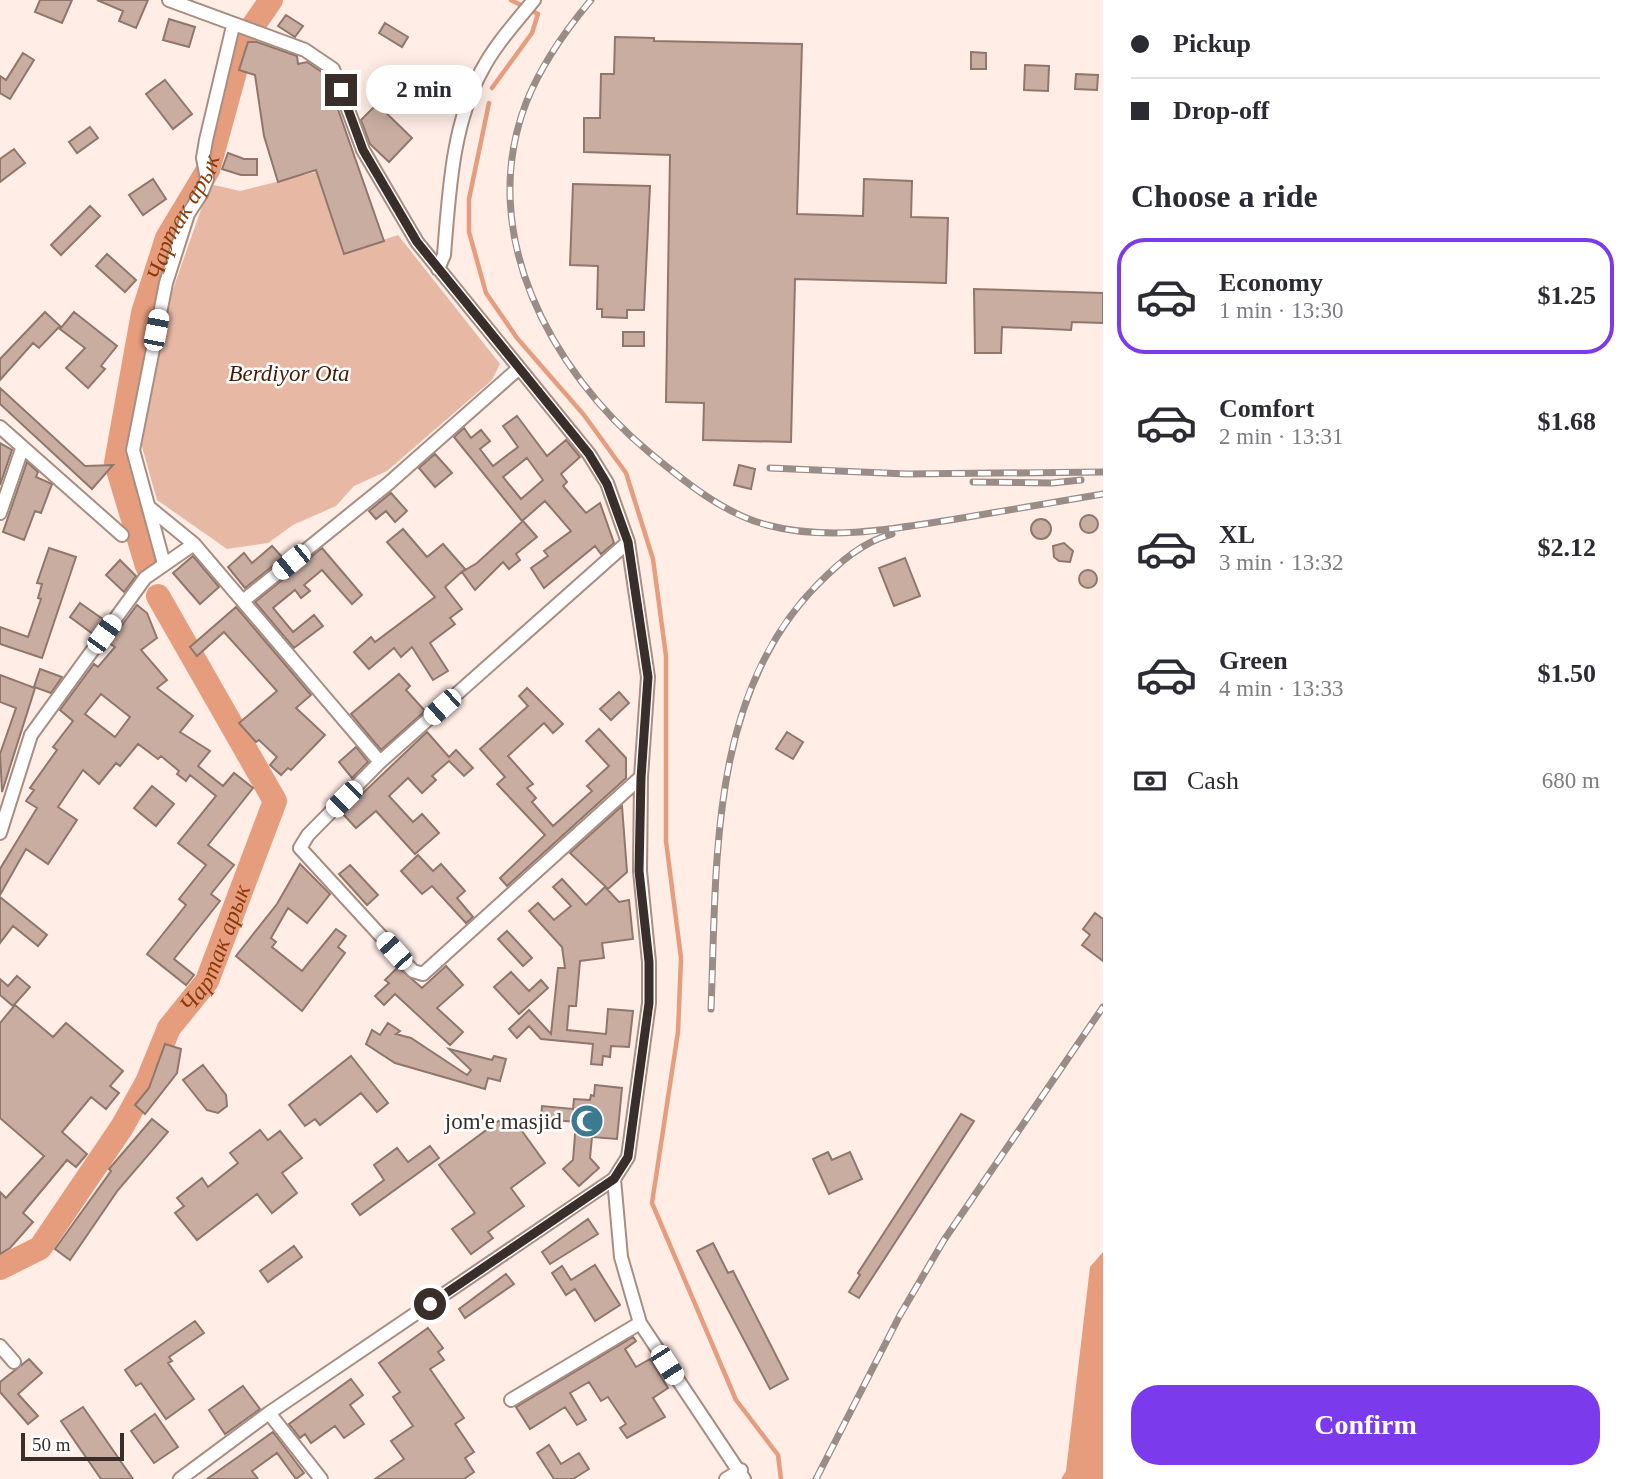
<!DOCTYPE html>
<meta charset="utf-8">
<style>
:root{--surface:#fff;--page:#f7f7f7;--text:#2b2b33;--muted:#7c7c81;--line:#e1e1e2;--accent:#7c3aed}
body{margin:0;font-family:"Times New Roman",serif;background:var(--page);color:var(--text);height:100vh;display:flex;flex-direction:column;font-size:26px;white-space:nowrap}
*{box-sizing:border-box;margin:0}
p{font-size:23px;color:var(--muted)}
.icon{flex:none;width:38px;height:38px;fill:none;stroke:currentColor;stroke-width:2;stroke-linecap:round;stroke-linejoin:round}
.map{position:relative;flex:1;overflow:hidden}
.side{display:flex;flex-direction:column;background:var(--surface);width:525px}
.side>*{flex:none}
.top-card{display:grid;align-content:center;height:154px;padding:0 28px;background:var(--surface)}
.scale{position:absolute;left:21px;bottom:18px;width:103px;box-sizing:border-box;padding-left:7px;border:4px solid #392e29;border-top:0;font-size:19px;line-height:24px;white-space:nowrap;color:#392e29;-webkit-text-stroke:5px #fff;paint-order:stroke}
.end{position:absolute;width:32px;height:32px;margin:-16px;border:9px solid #392e29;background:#fff;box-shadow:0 0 0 4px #fff}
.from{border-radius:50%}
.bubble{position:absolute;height:49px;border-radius:24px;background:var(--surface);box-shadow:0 4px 18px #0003;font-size:23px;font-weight:700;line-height:49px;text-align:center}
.car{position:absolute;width:21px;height:42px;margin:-21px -10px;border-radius:9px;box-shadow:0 0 5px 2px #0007;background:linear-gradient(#fff 24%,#345 0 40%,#fff 0 76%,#345 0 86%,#fff 0)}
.top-card b{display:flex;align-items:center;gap:24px;height:66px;font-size:26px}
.top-card b+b{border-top:2px solid var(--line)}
.top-card i{width:18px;height:18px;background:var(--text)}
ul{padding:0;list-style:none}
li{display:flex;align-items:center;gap:21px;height:116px;margin:0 14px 10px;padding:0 14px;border:4px solid transparent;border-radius:28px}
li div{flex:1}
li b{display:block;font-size:26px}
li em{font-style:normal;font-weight:700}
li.selected{border-color:var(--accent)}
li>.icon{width:63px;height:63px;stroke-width:1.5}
h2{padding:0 28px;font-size:32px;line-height:84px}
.pay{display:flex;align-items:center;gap:18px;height:77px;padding:0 28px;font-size:26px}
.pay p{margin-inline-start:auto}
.cta{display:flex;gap:14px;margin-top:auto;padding:14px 28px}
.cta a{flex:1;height:80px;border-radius:28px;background:var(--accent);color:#fff;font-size:28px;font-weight:700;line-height:80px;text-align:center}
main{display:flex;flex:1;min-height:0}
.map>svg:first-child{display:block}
</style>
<main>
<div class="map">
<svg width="1103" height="1479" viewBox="0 0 1103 1479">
<rect width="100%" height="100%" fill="#ffede6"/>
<!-- green -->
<path fill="#e7b8a4" d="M 316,172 L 343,253 L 398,235 L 500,364 L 492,380 L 387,471 L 354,486 L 336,506 L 293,525 L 268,543 L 227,549 L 157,500 L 141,443 L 172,292 L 210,184 L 240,191 Z"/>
<!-- water -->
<path fill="#e59d7d" d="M 1103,1252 L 1103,1479 L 1061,1479 L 1066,1471 L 1090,1267 Z"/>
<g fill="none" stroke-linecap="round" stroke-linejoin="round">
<!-- stream -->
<path stroke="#e59d7d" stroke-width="4.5" d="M 492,88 L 532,33 L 538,14 L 511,0
M 489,103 L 469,199 L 469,232 L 486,293 L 517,338 L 584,415 L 626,473 L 653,559 L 666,656 L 666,841 L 681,958 L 678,1032 L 652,1203 L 736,1400 L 778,1455 L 781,1479"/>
<!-- river -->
<g stroke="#e59d7d" stroke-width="24">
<path id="s1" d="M 147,566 L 116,463 L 143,313 L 167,238 L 208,170 L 244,39 L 271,0"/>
<path id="s2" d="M 0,1268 L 40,1248 L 122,1127 L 147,1082 L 169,1028 L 207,981 L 275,801 L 158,596"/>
</g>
</g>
<!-- building -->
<path fill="#c9ada1" stroke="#90766b" stroke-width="2" fill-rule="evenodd" d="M 40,0 L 72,0 L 62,23 L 35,12 Z
M 97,0 L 148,0 L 136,28 L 119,21 L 123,11 Z
M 286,15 L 303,26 L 295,37 L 278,26 Z
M 169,19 L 195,27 L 189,47 L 163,40 Z
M 385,23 L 408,37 L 402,47 L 379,33 Z
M 615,37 L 654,38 L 654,41 L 802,44 L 797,214 L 863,216 L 864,179 L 912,181 L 911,217 L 948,218 L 946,283 L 795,279 L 791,442 L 703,440 L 704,403 L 666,402 L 670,155 L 584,152 L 584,118 L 600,118 L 601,74 L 614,74 Z
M 248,42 L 257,42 L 297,56 L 298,64 L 307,62 L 326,75 L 384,241 L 344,254 L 316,170 L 278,182 L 264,136 L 255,75 L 239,70 Z
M 971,52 L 986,53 L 986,69 L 971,69 Z
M 23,53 L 34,60 L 10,99 L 0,93 L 0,76 L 6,80 Z
M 1025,65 L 1049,66 L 1048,91 L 1024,90 Z
M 1076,74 L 1098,75 L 1097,90 L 1075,89 Z
M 165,80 L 192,114 L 173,129 L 146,94 Z
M 377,104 L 412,138 L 389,162 L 370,144 L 361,120 Z
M 90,127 L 98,138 L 77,153 L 69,142 Z
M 14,149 L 25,163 L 0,182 L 0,159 Z
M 228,153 L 244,159 L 257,159 L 257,175 L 241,175 L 222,169 Z
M 153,179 L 166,199 L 143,215 L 129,195 Z
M 573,184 L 650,186 L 644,310 L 627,310 L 627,318 L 602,317 L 602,309 L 597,309 L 598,266 L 570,265 Z
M 90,206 L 100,216 L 61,255 L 51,245 Z
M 107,254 L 136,280 L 125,292 L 96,266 Z
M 974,289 L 1103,293 L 1103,323 L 1072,322 L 1071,330 L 1002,327 L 1001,353 L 975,353 Z
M 45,312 L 60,326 L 39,348 L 33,343 L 0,380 L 0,359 Z
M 74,312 L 117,346 L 101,366 L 105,369 L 88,388 L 66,368 L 85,348 L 60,329 Z
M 623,332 L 644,332 L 644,346 L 623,346 Z
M 0,388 L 85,466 L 113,465 L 92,489 L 0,404 Z
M 517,416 L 547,456 L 566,440 L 580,457 L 561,474 L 567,482 L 563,486 L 586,513 L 600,503 L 614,543 L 601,554 L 595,546 L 544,588 L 531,568 L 548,556 L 544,551 L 571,531 L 545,501 L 522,521 L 454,437 L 464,428 L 471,438 L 481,430 L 490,441 L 480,449 L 493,466 L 518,447 L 503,426 ZM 527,458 L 543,480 L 521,499 L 503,477 Z
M 0,443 L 12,450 L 0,485 Z
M 435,454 L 452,473 L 435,487 L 419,468 Z
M 27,462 L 38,472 L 36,477 L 52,484 L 41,513 L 35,511 L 24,540 L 3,532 Z
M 739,465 L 755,469 L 751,489 L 734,485 Z
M 391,493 L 407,511 L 395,522 L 386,511 L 376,519 L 369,511 Z
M1080 524a9 9 0 1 1 18 0a9 9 0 1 1-18 0Z
M1031 529a10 10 0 1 1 20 0a10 10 0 1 1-20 0Z
M 523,521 L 537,537 L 516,554 L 520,560 L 509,569 L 503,562 L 475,590 L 462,572 L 477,563 Z
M 403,529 L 427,557 L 443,544 L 465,569 L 445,587 L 462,609 L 450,618 L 455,624 L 430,643 L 448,671 L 433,680 L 412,647 L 401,657 L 394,648 L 369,669 L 354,652 L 371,637 L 375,642 L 435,597 L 387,542 Z
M 1064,543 L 1073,551 L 1070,562 L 1059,561 L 1054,557 L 1053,546 Z
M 272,546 L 283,558 L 245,588 L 228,567 L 244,553 L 252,563 Z
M 49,548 L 76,557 L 42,658 L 0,644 L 0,627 L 28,637 L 41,599 L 38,598 L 42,584 L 37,583 Z
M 322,548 L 362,595 L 352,604 L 322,570 L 304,585 L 310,591 L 301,598 L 295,590 L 273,608 L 293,632 L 314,615 L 323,626 L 294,648 L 255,602 Z
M 193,556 L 219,587 L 200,604 L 173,573 Z
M 905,558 L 920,596 L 894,606 L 879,568 Z
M 120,560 L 136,576 L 124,592 L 106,575 Z
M1079 579a9 9 0 1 1 18 0a9 9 0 1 1-18 0Z
M 80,603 L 104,620 L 93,634 L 70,617 Z
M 137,605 L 147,613 L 157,638 L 141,650 L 167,680 L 157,688 L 193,716 L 180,732 L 210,751 L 198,766 L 223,786 L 234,773 L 253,788 L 208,845 L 234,865 L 211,894 L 220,901 L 174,959 L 194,975 L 186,985 L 147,954 L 186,905 L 179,899 L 206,865 L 178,843 L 216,796 L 190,775 L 186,781 L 177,774 L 179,771 L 161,756 L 158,759 L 138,744 L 120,766 L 116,763 L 99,784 L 83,770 L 58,807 L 77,820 L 48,864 L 26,849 L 0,895 L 0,869 L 37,808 L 26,801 L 34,790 L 30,788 L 57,750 L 53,747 L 73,721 L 60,710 L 94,664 L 98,667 L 115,647 L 109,643 ZM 101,694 L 130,717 L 115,737 L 85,714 Z
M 236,607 L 311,695 L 296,708 L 325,735 L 291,770 L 288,768 L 281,775 L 270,765 L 277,757 L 259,740 L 256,742 L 239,723 L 277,691 L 224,632 L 197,656 L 190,647 Z
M 40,669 L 62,677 L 51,693 L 34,687 Z
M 399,674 L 410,686 L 406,690 L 425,711 L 381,750 L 351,714 Z
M 0,675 L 35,688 L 2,792 L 0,754 L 16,708 L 0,702 Z
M 527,688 L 563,724 L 553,733 L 544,723 L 508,756 L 533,784 L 527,788 L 536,798 L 532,802 L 553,826 L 592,791 L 587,786 L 609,766 L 586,741 L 599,729 L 626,758 L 626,778 L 507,886 L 500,878 L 545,835 L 497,784 L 505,777 L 480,749 L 528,706 L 519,696 Z
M 619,692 L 629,703 L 611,720 L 600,709 Z
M 427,732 L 449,757 L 456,750 L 473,768 L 464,776 L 449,761 L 432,776 L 436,780 L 422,793 L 408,778 L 389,796 L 413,822 L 422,814 L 439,833 L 415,854 L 376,811 L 356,828 L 342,813 Z
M 787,732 L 803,742 L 793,759 L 776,749 Z
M 356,747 L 368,762 L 352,778 L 339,762 Z
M 152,786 L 174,804 L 156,826 L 134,808 Z
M 622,806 L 627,872 L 608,889 L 570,853 Z
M 418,855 L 433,871 L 441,864 L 465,891 L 457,898 L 473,917 L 466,923 L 432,886 L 422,894 L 401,871 Z
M 300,864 L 330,894 L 307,923 L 288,908 L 271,938 L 276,942 L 272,947 L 302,971 L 336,929 L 346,936 L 338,947 L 345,953 L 302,1011 L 236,956 L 277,904 Z
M 350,865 L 378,895 L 367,905 L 339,874 Z
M 562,879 L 586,905 L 605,887 L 619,902 L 629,900 L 633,939 L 602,943 L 604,958 L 580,961 L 576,1006 L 569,1006 L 567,1030 L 606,1034 L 608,1009 L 633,1011 L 629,1047 L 611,1046 L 610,1057 L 603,1056 L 602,1065 L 591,1064 L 593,1044 L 541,1039 L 529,1026 L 517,1038 L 509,1029 L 529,1010 L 551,1034 L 558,968 L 565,968 L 562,947 L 529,911 L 538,903 L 554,920 L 571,906 L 553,887 Z
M 0,897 L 47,935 L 38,946 L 13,926 L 0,943 Z
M 1095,913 L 1103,919 L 1103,961 L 1082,945 L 1090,935 L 1083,929 Z
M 507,931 L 532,958 L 523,966 L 498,939 Z
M 446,966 L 463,985 L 437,1008 L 463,1032 L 450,1045 L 395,994 L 384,1005 L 375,996 L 389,983 L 385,980 L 398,967 L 422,988 Z
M 511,972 L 529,991 L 541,980 L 548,988 L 519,1014 L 494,987 Z
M 17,976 L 30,987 L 13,1006 L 0,995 L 0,979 L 8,986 Z
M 15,1005 L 53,1037 L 66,1023 L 123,1071 L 110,1086 L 119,1093 L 106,1109 L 91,1097 L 62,1132 L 87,1154 L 76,1167 L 67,1160 L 23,1213 L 33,1222 L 10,1248 L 0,1254 L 0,1192 L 6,1198 L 44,1156 L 0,1118 L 0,1023 Z
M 388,1023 L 400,1031 L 396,1034 L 411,1038 L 467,1075 L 471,1070 L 449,1049 L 492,1060 L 494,1056 L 506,1059 L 500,1081 L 488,1078 L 485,1089 L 395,1063 L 366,1044 L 372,1030 L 380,1035 Z
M 165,1044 L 181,1049 L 177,1073 L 145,1114 L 135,1105 L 149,1088 Z
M 351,1056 L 388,1103 L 377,1112 L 361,1093 L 320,1125 L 315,1119 L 305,1126 L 289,1105 Z
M 203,1065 L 226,1095 L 227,1106 L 218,1113 L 207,1110 L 183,1080 Z
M 595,1085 L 622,1088 L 617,1139 L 592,1137 L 590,1158 L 599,1168 L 579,1186 L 563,1169 L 573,1160 L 576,1122 L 554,1120 L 553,1130 L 540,1129 L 542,1106 L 573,1109 L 574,1099 L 590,1100 L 591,1095 L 594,1096 Z
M 961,1114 L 974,1121 L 859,1298 L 849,1292 L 860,1275 L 858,1273 Z
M 152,1119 L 168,1132 L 118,1190 L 70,1260 L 55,1249 L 111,1171 L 109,1169 Z
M 500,1120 L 522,1131 L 545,1163 L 511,1188 L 524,1206 L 488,1232 L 493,1238 L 471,1254 L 452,1229 L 475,1213 L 439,1165 Z
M 260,1130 L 268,1140 L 280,1131 L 302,1158 L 282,1173 L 297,1193 L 272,1213 L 257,1194 L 197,1240 L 175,1213 L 184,1206 L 177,1198 L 202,1178 L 208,1187 L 238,1163 L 230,1153 Z
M 430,1146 L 439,1158 L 360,1215 L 352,1204 L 384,1180 L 374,1165 L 397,1148 L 408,1162 Z
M 828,1152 L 832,1160 L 850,1152 L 862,1179 L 829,1194 L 813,1159 Z
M 588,1219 L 598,1234 L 550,1264 L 542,1252 Z
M 713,1243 L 728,1273 L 733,1271 L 788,1379 L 770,1389 L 697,1251 Z
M 294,1246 L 302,1257 L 268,1282 L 260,1271 Z
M 595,1265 L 620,1305 L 595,1321 L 575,1289 L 566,1295 L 552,1273 L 562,1266 L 571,1280 Z
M 506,1274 L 514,1284 L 465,1318 L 459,1309 Z
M 195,1321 L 204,1333 L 169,1357 L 172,1361 L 168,1363 L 194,1399 L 166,1419 L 141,1383 L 136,1386 L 125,1370 Z
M 428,1328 L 443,1348 L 438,1352 L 444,1360 L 430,1369 L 464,1418 L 455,1424 L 474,1452 L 465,1458 L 474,1472 L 464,1479 L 375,1479 L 404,1459 L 391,1441 L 413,1426 L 393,1397 L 400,1392 L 379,1363 Z
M 633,1337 L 636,1341 L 625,1349 L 636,1367 L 650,1359 L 668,1388 L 653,1398 L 665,1417 L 627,1438 L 620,1428 L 626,1424 L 608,1397 L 601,1401 L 589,1382 L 570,1393 L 586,1420 L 577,1425 L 565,1407 L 530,1429 L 516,1407 Z
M 29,1359 L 42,1373 L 18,1394 L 38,1416 L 28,1424 L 0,1392 L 0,1382 Z
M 351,1379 L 363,1395 L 350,1405 L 364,1424 L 344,1438 L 335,1426 L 311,1443 L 305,1434 L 300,1438 L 289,1424 Z
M 243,1386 L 260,1409 L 225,1434 L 209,1410 Z
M 83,1407 L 133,1479 L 101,1479 L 61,1421 Z
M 155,1414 L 178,1447 L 154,1463 L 131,1431 Z
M 273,1432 L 304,1473 L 296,1479 L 277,1453 L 252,1471 L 258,1479 L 207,1479 Z
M 549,1445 L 561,1464 L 579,1453 L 589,1469 L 573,1479 L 554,1479 L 537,1453 Z"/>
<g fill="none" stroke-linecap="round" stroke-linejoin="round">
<defs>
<path id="minor" d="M 169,0 L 305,50 L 333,69 L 363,150 L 417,242 L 589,454 L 607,483 L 628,542 L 648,677 L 641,777 L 640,871 L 649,962 L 649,1003 L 628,1157 L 614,1179 L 269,1413 L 180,1479
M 438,269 L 444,255 C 449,194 452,124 482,70 C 495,45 516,22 534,0
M 0,427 L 122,535
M 150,508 L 194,544
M 0,513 L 22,449
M 628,542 L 380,762 L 308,835 L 300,848 L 413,971 L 423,974 L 641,777
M 164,564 L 133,450 L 166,283 L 188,214 L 201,194 L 207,179 L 203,158 L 206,140 L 233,26
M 243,601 L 389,483 L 518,369
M 0,833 L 31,735 L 145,578 L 194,544 L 380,762
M 614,1179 L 621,1257 L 640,1323 L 744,1479
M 0,1346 L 14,1362
M 511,1400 L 640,1323
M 269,1413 L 321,1479
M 726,1479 L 741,1470"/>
</defs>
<!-- minor casing -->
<use href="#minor" stroke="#a88d81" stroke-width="16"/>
<!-- minor -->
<use href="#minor" stroke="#fff" stroke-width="12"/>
<defs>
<path id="rail" d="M 591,0 C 565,31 541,65 526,103 C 476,233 550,370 650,453 C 684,481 724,514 767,525 C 830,542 899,528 962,518 C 1009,510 1056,502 1103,494
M 770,468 L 907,474 L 1103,472
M 973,482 L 1052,483 L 1081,480
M 711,1009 C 717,865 708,695 818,584 C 839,563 862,542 892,534
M 816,1479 L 900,1315 L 944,1240 L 1103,1007"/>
</defs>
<!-- rail casing -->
<use href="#rail" stroke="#9a8c86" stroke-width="7"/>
<!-- rail -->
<use href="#rail" stroke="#fff" stroke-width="4.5" stroke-dasharray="13" stroke-linecap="butt"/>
</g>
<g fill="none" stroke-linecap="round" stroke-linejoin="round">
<!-- route -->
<path stroke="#392e29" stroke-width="9" d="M 341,90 L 363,150 L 417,242 L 589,454 L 607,484 L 628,542 L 648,677 L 641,778 L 639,871 L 649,962 L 649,1003 L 628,1157 L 614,1179 L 430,1304"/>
</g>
<!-- icons -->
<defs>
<symbol id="mosque-disc" viewBox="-11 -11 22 22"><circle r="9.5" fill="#3d7a90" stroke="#fff"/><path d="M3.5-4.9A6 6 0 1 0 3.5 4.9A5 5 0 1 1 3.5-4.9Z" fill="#fff"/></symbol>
</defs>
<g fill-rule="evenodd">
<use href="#mosque-disc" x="568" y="1102" width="38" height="38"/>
</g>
<g text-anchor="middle" stroke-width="5" stroke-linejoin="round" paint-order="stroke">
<!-- park labels -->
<g font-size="23" font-style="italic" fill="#471a03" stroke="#fff">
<text x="289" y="381">Berdiyor Ota</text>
</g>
<!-- poi labels -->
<g font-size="23" fill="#392e29" stroke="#fff" text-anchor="end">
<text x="562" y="1129">jom'e masjid</text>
</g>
<!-- water labels -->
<g font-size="24" font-style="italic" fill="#8e3a08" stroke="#fff">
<text dy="8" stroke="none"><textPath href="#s1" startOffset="364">Чартак арык</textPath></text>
<text dy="8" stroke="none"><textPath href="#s2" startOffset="394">Чартак арык</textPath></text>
</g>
</g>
</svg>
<div class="scale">50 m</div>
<i class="end from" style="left:430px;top:1304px"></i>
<i class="end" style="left:341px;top:90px"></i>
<div class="bubble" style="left:366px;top:65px;width:116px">2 min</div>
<i class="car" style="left:156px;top:330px;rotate:11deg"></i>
<i class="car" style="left:291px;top:562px;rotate:231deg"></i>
<i class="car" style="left:104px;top:634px;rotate:36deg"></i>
<i class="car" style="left:442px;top:707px;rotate:228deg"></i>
<i class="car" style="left:344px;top:799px;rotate:225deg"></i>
<i class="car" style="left:394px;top:951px;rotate:318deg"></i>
<i class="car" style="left:667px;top:1365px;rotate:147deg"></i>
</div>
<section class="side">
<div class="top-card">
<b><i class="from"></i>Pickup</b>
<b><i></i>Drop-off</b>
</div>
<h2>Choose a ride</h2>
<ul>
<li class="selected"><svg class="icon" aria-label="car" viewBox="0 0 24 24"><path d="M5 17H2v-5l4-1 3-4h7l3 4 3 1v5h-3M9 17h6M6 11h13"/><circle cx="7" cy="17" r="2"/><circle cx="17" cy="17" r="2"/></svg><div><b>Economy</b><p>1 min · 13:30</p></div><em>$1.25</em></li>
<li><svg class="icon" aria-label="car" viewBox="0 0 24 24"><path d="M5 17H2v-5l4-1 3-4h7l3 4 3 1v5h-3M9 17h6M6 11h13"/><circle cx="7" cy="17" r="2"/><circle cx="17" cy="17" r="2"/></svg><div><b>Comfort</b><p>2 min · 13:31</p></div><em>$1.68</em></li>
<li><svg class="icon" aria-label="car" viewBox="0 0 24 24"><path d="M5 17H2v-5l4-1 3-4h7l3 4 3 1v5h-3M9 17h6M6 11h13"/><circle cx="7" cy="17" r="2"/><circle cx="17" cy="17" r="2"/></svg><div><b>XL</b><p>3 min · 13:32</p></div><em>$2.12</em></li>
<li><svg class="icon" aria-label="car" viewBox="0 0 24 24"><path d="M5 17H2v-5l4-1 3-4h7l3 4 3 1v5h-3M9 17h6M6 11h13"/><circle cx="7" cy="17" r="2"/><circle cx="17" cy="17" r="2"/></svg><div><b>Green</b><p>4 min · 13:33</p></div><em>$1.50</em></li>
</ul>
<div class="pay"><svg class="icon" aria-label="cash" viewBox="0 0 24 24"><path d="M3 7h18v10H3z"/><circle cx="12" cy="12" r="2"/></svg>Cash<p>680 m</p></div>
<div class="cta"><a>Confirm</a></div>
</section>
</main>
